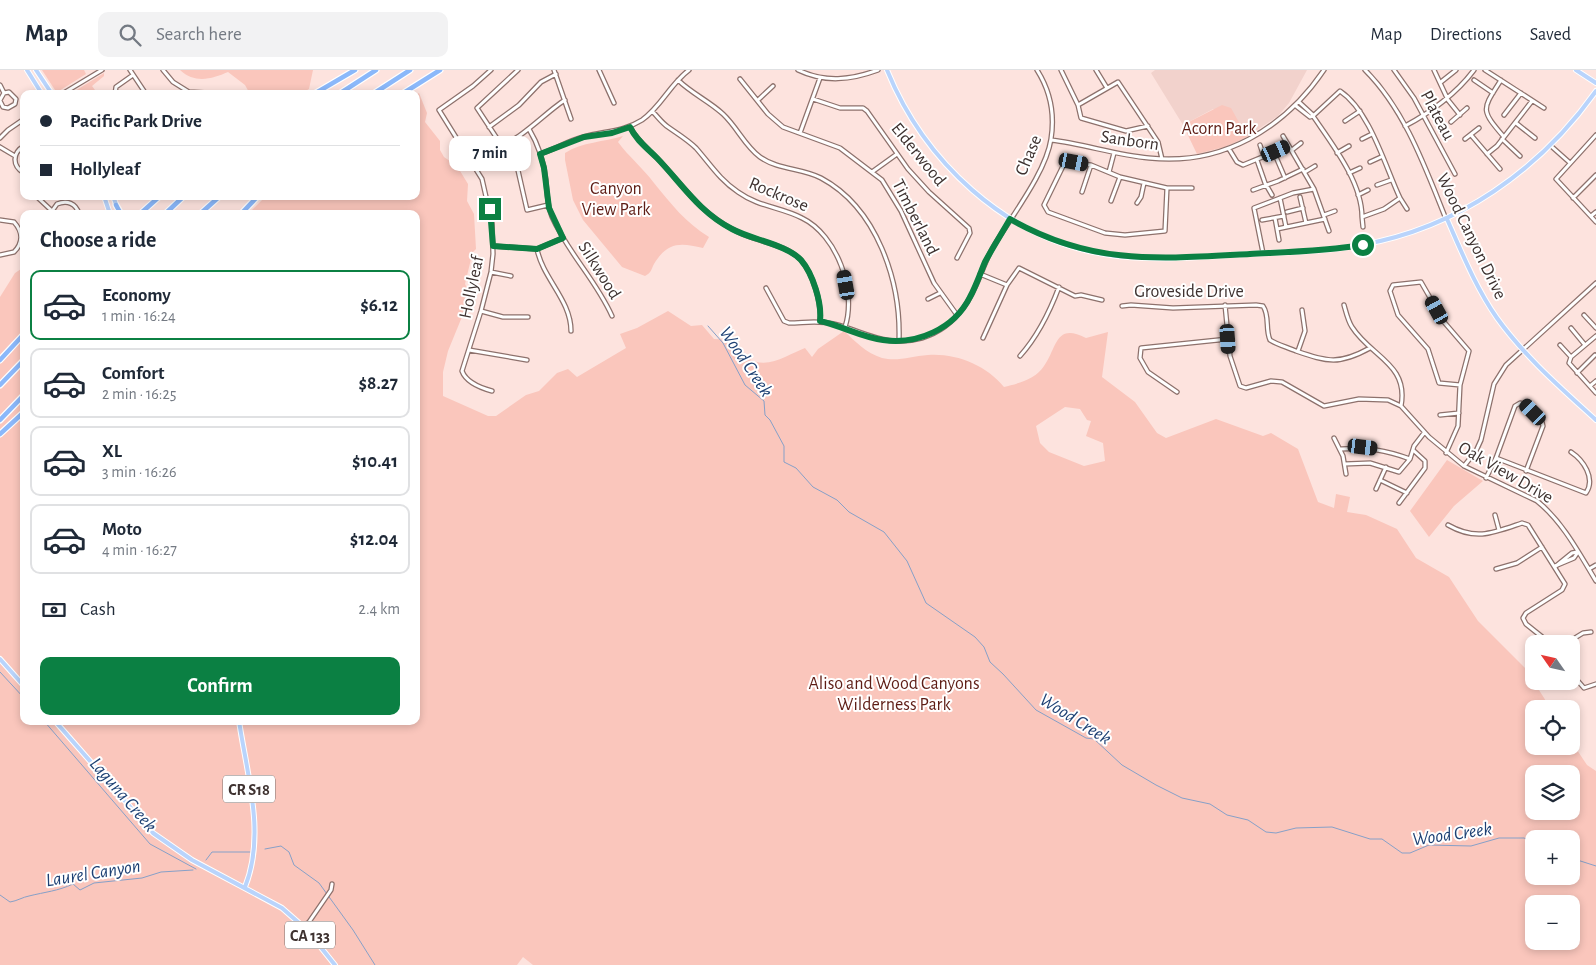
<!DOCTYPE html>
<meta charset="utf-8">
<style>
:root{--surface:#fff;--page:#f2f2f3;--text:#1f2937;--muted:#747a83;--line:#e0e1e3;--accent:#0b8043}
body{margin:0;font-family:"Alegreya Sans",sans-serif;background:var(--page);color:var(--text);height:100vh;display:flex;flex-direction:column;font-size:19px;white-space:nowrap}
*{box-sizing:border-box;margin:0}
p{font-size:16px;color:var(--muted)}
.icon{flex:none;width:28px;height:28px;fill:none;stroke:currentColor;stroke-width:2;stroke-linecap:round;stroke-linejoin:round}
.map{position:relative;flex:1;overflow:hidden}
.sheet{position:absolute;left:20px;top:140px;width:400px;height:515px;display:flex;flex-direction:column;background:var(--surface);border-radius:10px;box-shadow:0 2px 8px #0003}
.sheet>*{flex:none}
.guide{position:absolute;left:20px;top:20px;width:400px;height:110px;border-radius:10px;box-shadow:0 2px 8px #0003;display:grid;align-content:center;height:110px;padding:0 20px;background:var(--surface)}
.needle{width:32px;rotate:304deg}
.controls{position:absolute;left:1525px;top:565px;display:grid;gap:10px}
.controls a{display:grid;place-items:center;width:55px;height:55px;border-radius:10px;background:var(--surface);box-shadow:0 2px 8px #0003;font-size:25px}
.end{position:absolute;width:22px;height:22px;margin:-11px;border:6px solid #0b8043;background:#fff;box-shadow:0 0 0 2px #fff}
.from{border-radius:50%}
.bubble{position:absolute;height:35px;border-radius:10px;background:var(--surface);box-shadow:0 2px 8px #0003;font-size:16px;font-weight:600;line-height:35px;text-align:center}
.car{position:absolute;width:15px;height:30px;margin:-15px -8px;border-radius:6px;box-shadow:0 0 4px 1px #0007;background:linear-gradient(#222 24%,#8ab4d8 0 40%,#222 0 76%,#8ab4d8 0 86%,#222 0)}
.guide b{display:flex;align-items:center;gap:18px;height:48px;font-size:19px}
.guide b+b{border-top:1px solid var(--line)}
.guide i{width:12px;height:12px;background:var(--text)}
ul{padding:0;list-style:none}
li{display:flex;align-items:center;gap:15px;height:70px;margin:0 10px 8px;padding:0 10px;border:2px solid var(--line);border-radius:10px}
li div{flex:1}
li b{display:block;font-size:19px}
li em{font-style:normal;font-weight:600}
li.current{border-color:var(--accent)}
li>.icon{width:45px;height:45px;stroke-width:1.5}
h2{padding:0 20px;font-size:22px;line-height:60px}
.pay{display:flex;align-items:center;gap:12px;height:55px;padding:0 20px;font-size:19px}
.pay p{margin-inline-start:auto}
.action{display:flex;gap:10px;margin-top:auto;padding:10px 20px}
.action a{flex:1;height:58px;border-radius:10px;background:var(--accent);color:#fff;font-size:20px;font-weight:600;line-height:58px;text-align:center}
header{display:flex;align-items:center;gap:30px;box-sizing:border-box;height:70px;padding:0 25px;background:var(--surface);border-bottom:1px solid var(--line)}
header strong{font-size:24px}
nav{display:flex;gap:28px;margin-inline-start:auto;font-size:18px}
.search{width:350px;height:45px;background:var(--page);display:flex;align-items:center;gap:12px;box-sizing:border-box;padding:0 18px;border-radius:10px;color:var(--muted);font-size:19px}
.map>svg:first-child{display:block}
</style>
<header>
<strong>Map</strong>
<div class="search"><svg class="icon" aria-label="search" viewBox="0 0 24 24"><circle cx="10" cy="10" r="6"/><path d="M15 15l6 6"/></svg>Search here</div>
<nav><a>Map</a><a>Directions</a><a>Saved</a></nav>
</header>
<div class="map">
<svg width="1596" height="895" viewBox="0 0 1596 895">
<rect width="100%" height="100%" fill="#fde3de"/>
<!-- built -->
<path fill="#f2d2cc" d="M 1155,0 L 1307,0 L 1289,33 L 1278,46 L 1247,67 L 1243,57 L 1213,39 L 1183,55 L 1151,3 Z"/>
<!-- green -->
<path fill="#fac6bc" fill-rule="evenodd" d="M 42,0 L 84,0 L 86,4 L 59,21 L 55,20 Z
M 180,0 L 313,0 L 309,19 L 300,24 L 250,24 L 245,15 L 228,2 C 212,9 195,14 180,0 Z
M 104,3 L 104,6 L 92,16 L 98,24 L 70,24 Z
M 419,23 L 427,43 L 425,52 L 440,71 L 440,80 L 444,87 L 457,96 L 468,114 L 467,131 L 474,144 L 476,179 L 470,185 L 471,189 L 465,214 L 467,218 L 466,237 L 448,281 L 443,302 L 443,326 L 488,346 L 496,346 L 526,325 L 539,321 L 557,303 L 568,299 L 577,307 L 626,278 L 620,264 L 637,258 L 668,241 L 691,256 L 702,255 L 714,269 L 737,270 C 740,275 743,283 747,287 C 766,302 788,284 805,278 L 812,287 L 818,279 L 844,261 C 856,272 866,283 882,288 C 898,292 911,286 928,285 C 956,283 986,295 1004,317 C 1017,314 1036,309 1044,296 C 1057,278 1055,252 1086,268 L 1108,262 L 1102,307 L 1135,332 L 1157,363 L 1166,368 L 1216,349 L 1263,366 L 1271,363 L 1298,379 L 1318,432 L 1334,438 L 1336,424 L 1350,427 L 1347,442 L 1366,445 L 1397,459 L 1416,488 L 1449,507 L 1478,551 L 1525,598 L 1551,639 L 1534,639 L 1534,676 L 1571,676 L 1571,671 L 1587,695 L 1596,701 L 1596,895 L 533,895 L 523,887 L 517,895 L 0,895 L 0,227 L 15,203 L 24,197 L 24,651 L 416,651 L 416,144 L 248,144 L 266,126 L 416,126 L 416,25 ZM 1065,337 L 1080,339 L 1087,350 L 1091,351 L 1086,366 L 1103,373 L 1105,391 L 1084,396 L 1049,382 L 1040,373 L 1036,356 ZM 1534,704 L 1571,704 L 1571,741 L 1534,741 ZM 1534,769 L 1571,769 L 1571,806 L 1534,806 ZM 1534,834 L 1571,834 L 1571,871 L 1534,871 Z
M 1222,35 L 1231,38 L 1247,67 L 1225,77 L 1197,84 L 1183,55 Z
M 623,66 L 618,72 C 629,87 643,98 654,113 C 671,134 686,153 709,167 L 703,178 C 681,173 668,171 654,194 C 651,200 651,203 645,206 L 622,197 L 583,150 L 573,130 L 565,90 L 565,83 C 582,72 604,72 623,66 Z
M 1447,390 L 1483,411 L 1454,436 L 1429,467 L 1410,441 Z"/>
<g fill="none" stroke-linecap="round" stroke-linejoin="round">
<!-- stream -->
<path stroke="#86a0c8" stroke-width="1" d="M 708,256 L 723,273 L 745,315 L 764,331 L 765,345 L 770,350 L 784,376 L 784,392 L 796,398 L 813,417 L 837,430 L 849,442 L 884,462 L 907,491 L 926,533 L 975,567 L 984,577 L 990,592 L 1003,604 L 1036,640 L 1086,668 L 1094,669 L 1122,695 L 1156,715 L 1182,728 L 1210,734 L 1227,745 L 1248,750 L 1266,762 L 1276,763 L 1296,758 L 1332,757 L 1370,769 L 1382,769 L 1402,783 L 1410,783 L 1429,775 L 1471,776 L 1499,768 L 1524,768 L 1534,772
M 0,602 L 24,628
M 44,651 L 150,774 L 196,799
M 265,779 L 281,776 L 289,782 L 294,795 L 319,813 L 353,860 L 375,895
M 1571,788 L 1596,796
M 206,790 L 212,782 L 250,782
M 0,825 L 10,832 C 17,831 23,827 29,826 C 45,822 58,821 73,814 L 80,820 L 94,813 L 142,808 L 161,802 L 193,800"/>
<defs>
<path id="minor" d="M 130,0 L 146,24
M 163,0 L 173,12 L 189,22 L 229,24
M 491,0 L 473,16 L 439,40 L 482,109 L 492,153 L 493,184 L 491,202 L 481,241 L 462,301 C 466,312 481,318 492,321
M 518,0 L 477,38 L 500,73 C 514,77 549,39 565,30
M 554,0 L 571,49
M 599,0 L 614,33
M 798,0 C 825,13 851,10 878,0
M 1061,0 L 1078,35 L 1081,48 L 1126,61 L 1148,56
M 1096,0 L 1107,18
M 1365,0 C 1405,40 1425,97 1446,149
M 1394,0 L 1414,28 L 1455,104
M 1434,0 L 1448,30 L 1460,45
M 1485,0 L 1544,38
M 740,9 L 768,44 L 783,57 L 840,78 L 882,110 L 901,141 L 934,213 L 957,245
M 678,10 C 691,23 709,31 723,44 C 737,57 745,76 760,87 C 778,100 802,98 821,108 C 877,138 901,211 899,271
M 1474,10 L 1493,23
M 1501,10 C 1482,40 1480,39 1504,67
M 1441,12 L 1456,0
M 0,15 L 4,23
M 62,24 L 102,0
M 115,24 L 116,17 L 133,5
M 813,29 L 840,38 L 863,38 L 867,41 L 908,99 L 929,122 L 969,158 L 970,163 L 957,188
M 0,30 L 4,23 L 9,22 L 16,29 L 15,34 L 8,38 L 3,37 L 0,31
M 758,30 L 773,16
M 1078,35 L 1118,12 L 1158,72 L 1162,89
M 1296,36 L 1310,47 L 1313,46 L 1340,21 C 1370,41 1385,96 1400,128 L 1384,139 L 1362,147 C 1362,112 1332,74 1313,46 L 1312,44 L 1299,32
M 652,41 C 658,47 662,53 668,57 C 678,64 688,70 696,78 C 710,94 720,110 738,122 C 759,137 781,137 802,148 C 837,165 857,221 845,257
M 1504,45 L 1521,23
M 1345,51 L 1360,41
M 1451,52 L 1467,38
M 1516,53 L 1535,68
M 1405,56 C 1430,43 1457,23 1474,0
M 489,57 L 519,35 L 541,12 L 556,4
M 630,57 C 637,70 647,78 657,88 C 686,118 699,143 738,162 C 758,172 786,174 801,190 C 813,204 822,234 820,251
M 529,59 C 538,74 544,92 546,110 C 547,123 547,135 552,147 C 568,183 596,210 612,246
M 800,63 L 820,8
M 1471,65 L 1500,99
M 1596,65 L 1556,109 L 1596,152
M 1283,66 L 1314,119 L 1329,161
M 0,68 L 8,60 L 24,49
M 1362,69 L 1372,64
M 1465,69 L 1479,58
M 1502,69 L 1520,86
M 1051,70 C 1084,74 1116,85 1149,88 C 1222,96 1284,59 1324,0
M 1260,75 L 1264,87
M 24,76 C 12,83 12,96 24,103
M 1551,76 L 1569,92
M 0,77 L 15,86
M 1229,79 L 1237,92 L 1243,95 L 1289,76
M 1292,80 L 1301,73
M 1337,83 L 1349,76
M 540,84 C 555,79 568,71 583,67 C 604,61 623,62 642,50 C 661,37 670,14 689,0
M 1487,84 L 1497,76 L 1532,31
M 1276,87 L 1285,108
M 1257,90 L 1265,113 L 1272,125
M 1065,92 L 1091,95 L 1120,107 L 1167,118 L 1165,161 L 1125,165 L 1105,163 L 1048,142 L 1044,135 Z
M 1370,92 L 1381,87
M 517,96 L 527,140 L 548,135
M 872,102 L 897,84
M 1109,102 L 1114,83
M 1305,102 L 1315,96
M 1349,103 L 1360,98
M 1377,115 L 1391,110
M 1167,118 L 1192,118
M 1253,120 L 1278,111 L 1303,99
M 1082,122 L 1091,95
M 1358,125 L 1368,120
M 36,126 L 51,140
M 1300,127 L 1306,153
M 1280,128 L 1286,157
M 1400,128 L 1407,139
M 1573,128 L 1596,105
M 1111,131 L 1120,107
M 1137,133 L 1141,127 L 1144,113
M 1287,142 L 1303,138
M 50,144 L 57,134 C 67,130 76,133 79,144
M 1324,145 L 1335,141
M 1591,146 L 1596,142
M 1362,147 L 1363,157
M 1275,148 L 1277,159
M 0,150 L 14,152 C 23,162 23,173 14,182 L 0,185
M 1262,150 L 1284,146
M 1279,170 L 1277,159 L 1325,149
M 493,176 L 537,179 L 563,168
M 537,179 C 543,209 571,230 571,261
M 1263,183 L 1254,138 L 1293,123 L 1314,119
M 491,202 L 511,206
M 980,204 L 1007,215
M 766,218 L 784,251 L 789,253 C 804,253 818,250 834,254 C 866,262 886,278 922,268 C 939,263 954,251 964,237 C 977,220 982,197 992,179 C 1010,148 1046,103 1051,69 C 1055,44 1051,22 1037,0
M 928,229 L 940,223
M 1225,235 L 1230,286 L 1240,316 L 1246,318 L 1271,311 L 1282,312 L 1324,336 L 1359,329 L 1388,330 L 1401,336 L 1429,367 L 1464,396 L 1537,431 C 1563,452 1579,483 1596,511
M 1344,235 C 1346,242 1348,251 1352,257 C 1371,287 1409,294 1401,336
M 1122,236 L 1131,235 L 1173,238 L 1256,235 L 1263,236 C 1270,246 1265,259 1270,270 C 1278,275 1287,277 1296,281 C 1328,292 1339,295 1370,278
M 481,241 L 503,247 L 528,247
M 1584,245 L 1596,258
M 1571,258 L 1585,275
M 1596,266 L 1571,287 L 1569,293 L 1596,323
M 983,268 L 1007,215 L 1019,198 L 1075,226 L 1081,225 L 1102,230
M 1560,275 L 1571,287
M 469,280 L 527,290
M 1298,281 L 1305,261 L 1302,240
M 1020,286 C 1037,267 1050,241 1059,217
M 1577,303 L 1595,285
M 1590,316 L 1596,311
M 1177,322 L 1148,302 L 1140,288 L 1141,278 L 1228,269
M 1440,345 L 1459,343
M 1334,368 L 1343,386 L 1346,404
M 1341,379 C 1366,377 1386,380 1410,389
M 1446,383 L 1458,356 L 1460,315 L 1469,281 L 1444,252 L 1421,212 L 1393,215 L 1390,221 L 1398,245 L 1428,279 L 1439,313 L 1460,315
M 1496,388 L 1586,423 C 1596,408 1583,390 1571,382
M 1345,394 L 1370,393 L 1399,402 L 1410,389 L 1414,376 L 1424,363
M 1464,396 L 1476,381 L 1481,370 L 1494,314 L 1506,295 L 1596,213
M 1486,408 L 1496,388 L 1515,336 L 1520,333 C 1528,334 1542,347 1543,356 L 1526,401
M 1380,410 L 1407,423
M 1376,419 L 1386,397
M 1399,433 L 1425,398 L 1425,391 L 1413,380
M 1495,445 L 1499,460
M 1448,455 C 1476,471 1493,463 1522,453 L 1528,455 L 1565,514 L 1562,520 L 1526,543 L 1523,548 L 1526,554 L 1551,574
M 1555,496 L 1574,488 L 1578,482
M 1556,496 L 1572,483 L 1577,482
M 1496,499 L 1517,493 L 1542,477
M 1589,499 L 1596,495
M 1565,574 L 1583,563 L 1591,562
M 1571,603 L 1584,618 L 1596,614
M 303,856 L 309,852 L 331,820 L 332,814"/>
<path id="major" d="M 27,0 L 42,24
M 36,0 L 52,24
M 887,0 C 924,91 1005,168 1104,184 C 1151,192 1199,187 1247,184 C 1285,182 1324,182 1361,175 C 1458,158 1540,100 1596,21
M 1576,0 L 1596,13
M 104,126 L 110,144
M 113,126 L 117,137
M 1447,149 C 1462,183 1476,218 1497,248 C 1525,287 1561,318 1596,350
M 0,589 L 24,616
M 55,651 L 153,763 L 192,790 L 282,838 L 307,860 L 335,895
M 239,651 C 247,705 266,765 245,817"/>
<path id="highway" d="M 314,24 L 355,0
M 339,24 L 376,0
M 373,24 L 410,0
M 402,24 L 440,0
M 116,135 L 121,144
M 140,144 L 160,126
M 165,144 L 184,126
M 200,144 L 220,126
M 241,144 L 258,126
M 0,290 L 24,264
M 0,315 L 24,290
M 0,350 L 24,325
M 0,364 L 24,342"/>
</defs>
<!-- minor casing -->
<use href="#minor" stroke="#8d716c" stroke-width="5.5"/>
<!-- major casing -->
<use href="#major" stroke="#fff" stroke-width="6"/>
<!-- highway casing -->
<use href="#highway" stroke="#fff" stroke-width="7"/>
<!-- minor -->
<use href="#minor" stroke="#fff" stroke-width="3"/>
<!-- major -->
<use href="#major" stroke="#b9d4fc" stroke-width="4"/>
<!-- highway -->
<use href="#highway" stroke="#8bb8fa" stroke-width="4.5"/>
</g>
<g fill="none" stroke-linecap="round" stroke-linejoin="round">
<!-- route -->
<path stroke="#0b8043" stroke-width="6" d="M 490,139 L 493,176 L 537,179 L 563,168 L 549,138 L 544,98 L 540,84 L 584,67 L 612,63 L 630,57 C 636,70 647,78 657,88 C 682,114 699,142 732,159 C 752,170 786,174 801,190 C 813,204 822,233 820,251 C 842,256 861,267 883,270 C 917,275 954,259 970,227 C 976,216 980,204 985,192 C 993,177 1002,163 1010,149 C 1092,196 1160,189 1250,184 C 1288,182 1326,181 1363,175"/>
</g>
<g text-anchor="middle" stroke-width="4" stroke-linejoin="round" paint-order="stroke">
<!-- shield labels -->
<g fill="#fff" stroke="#78706e" stroke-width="1">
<rect x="223" y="705.5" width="52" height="27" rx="4"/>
<rect x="285" y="851.5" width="50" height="27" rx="4"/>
</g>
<g font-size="16" font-weight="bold" fill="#3e3230">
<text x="249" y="725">CR S18</text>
<text x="310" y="871">CA 133</text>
</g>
<!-- street labels -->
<g font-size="18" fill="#3e3230" stroke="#fff">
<text transform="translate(1438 45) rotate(62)" y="6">Plateau</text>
<text transform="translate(1130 70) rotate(8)" y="6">Sanborn</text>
<text transform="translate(919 84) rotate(51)" y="6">Elderwood</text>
<text transform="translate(1028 85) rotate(-67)" y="6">Chase</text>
<text transform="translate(779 124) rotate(23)" y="6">Rockrose</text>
<text transform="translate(916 147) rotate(63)" y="6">Timberland</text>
<text transform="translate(1472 166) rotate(64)" y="6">Wood Canyon Drive</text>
<text transform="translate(600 200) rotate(58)" y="6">Silkwood</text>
<text transform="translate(471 217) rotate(-78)" y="6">Hollyleaf</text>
<text x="1189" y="227">Groveside Drive</text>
<text transform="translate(1506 402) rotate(30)" y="6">Oak View Drive</text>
</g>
<!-- park labels -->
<g font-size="18" fill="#5e1d15" stroke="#fff">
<text x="1219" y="64">Acorn Park</text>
<text x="616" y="124">Canyon<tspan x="616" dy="21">View Park</tspan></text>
<text x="894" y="619">Aliso and Wood Canyons<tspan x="894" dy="21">Wilderness Park</tspan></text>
</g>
<!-- water labels -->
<g font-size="19" font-style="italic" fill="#1e4174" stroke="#fff">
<text transform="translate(747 291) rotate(56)" y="7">Wood Creek</text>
<text transform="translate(1076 648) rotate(32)" y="7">Wood Creek</text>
<text transform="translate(124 724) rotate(49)" y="7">Laguna Creek</text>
<text transform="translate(1452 763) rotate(-8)" y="7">Wood Creek</text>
<text transform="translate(93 802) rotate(-9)" y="7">Laurel Canyon</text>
</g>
</g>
</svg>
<div class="controls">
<a><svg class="needle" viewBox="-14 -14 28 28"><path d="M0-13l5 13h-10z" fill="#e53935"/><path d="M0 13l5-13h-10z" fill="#747a83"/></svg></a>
<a><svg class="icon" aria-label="locate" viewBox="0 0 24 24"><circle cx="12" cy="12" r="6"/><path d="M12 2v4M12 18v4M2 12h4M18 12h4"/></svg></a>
<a><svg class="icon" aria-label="layers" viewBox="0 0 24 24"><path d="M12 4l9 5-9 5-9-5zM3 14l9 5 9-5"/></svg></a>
<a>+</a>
<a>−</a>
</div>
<i class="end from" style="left:1363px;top:175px"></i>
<i class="end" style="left:490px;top:139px"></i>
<div class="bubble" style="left:449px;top:66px;width:82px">7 min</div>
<i class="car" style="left:1276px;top:81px;rotate:66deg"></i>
<i class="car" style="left:1074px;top:92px;rotate:101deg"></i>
<i class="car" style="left:846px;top:215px;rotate:350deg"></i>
<i class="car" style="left:1437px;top:240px;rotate:331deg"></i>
<i class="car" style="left:1228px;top:269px;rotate:176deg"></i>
<i class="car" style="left:1533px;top:342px;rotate:315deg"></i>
<i class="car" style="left:1363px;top:377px;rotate:97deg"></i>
<div class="guide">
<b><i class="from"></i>Pacific Park Drive</b>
<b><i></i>Hollyleaf</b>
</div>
<section class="sheet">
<h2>Choose a ride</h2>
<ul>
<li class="current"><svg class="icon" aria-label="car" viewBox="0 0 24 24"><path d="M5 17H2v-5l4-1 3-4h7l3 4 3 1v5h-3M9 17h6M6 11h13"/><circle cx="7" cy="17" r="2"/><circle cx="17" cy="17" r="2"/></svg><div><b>Economy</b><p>1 min · 16:24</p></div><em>$6.12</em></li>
<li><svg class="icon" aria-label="car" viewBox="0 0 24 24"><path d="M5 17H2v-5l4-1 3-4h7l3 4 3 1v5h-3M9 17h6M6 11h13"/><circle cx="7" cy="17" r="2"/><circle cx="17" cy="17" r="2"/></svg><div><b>Comfort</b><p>2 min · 16:25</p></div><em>$8.27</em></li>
<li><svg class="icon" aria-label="car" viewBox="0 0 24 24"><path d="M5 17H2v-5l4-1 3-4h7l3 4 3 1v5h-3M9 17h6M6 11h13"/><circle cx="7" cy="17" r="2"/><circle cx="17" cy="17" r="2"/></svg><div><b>XL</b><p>3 min · 16:26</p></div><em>$10.41</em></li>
<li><svg class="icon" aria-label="car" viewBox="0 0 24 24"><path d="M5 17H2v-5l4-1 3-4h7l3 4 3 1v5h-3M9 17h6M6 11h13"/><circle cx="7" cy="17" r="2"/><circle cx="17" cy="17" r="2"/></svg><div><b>Moto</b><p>4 min · 16:27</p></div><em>$12.04</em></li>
</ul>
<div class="pay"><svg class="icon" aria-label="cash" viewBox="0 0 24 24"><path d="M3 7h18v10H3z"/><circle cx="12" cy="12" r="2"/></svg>Cash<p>2.4 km</p></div>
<div class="action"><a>Confirm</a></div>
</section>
</div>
